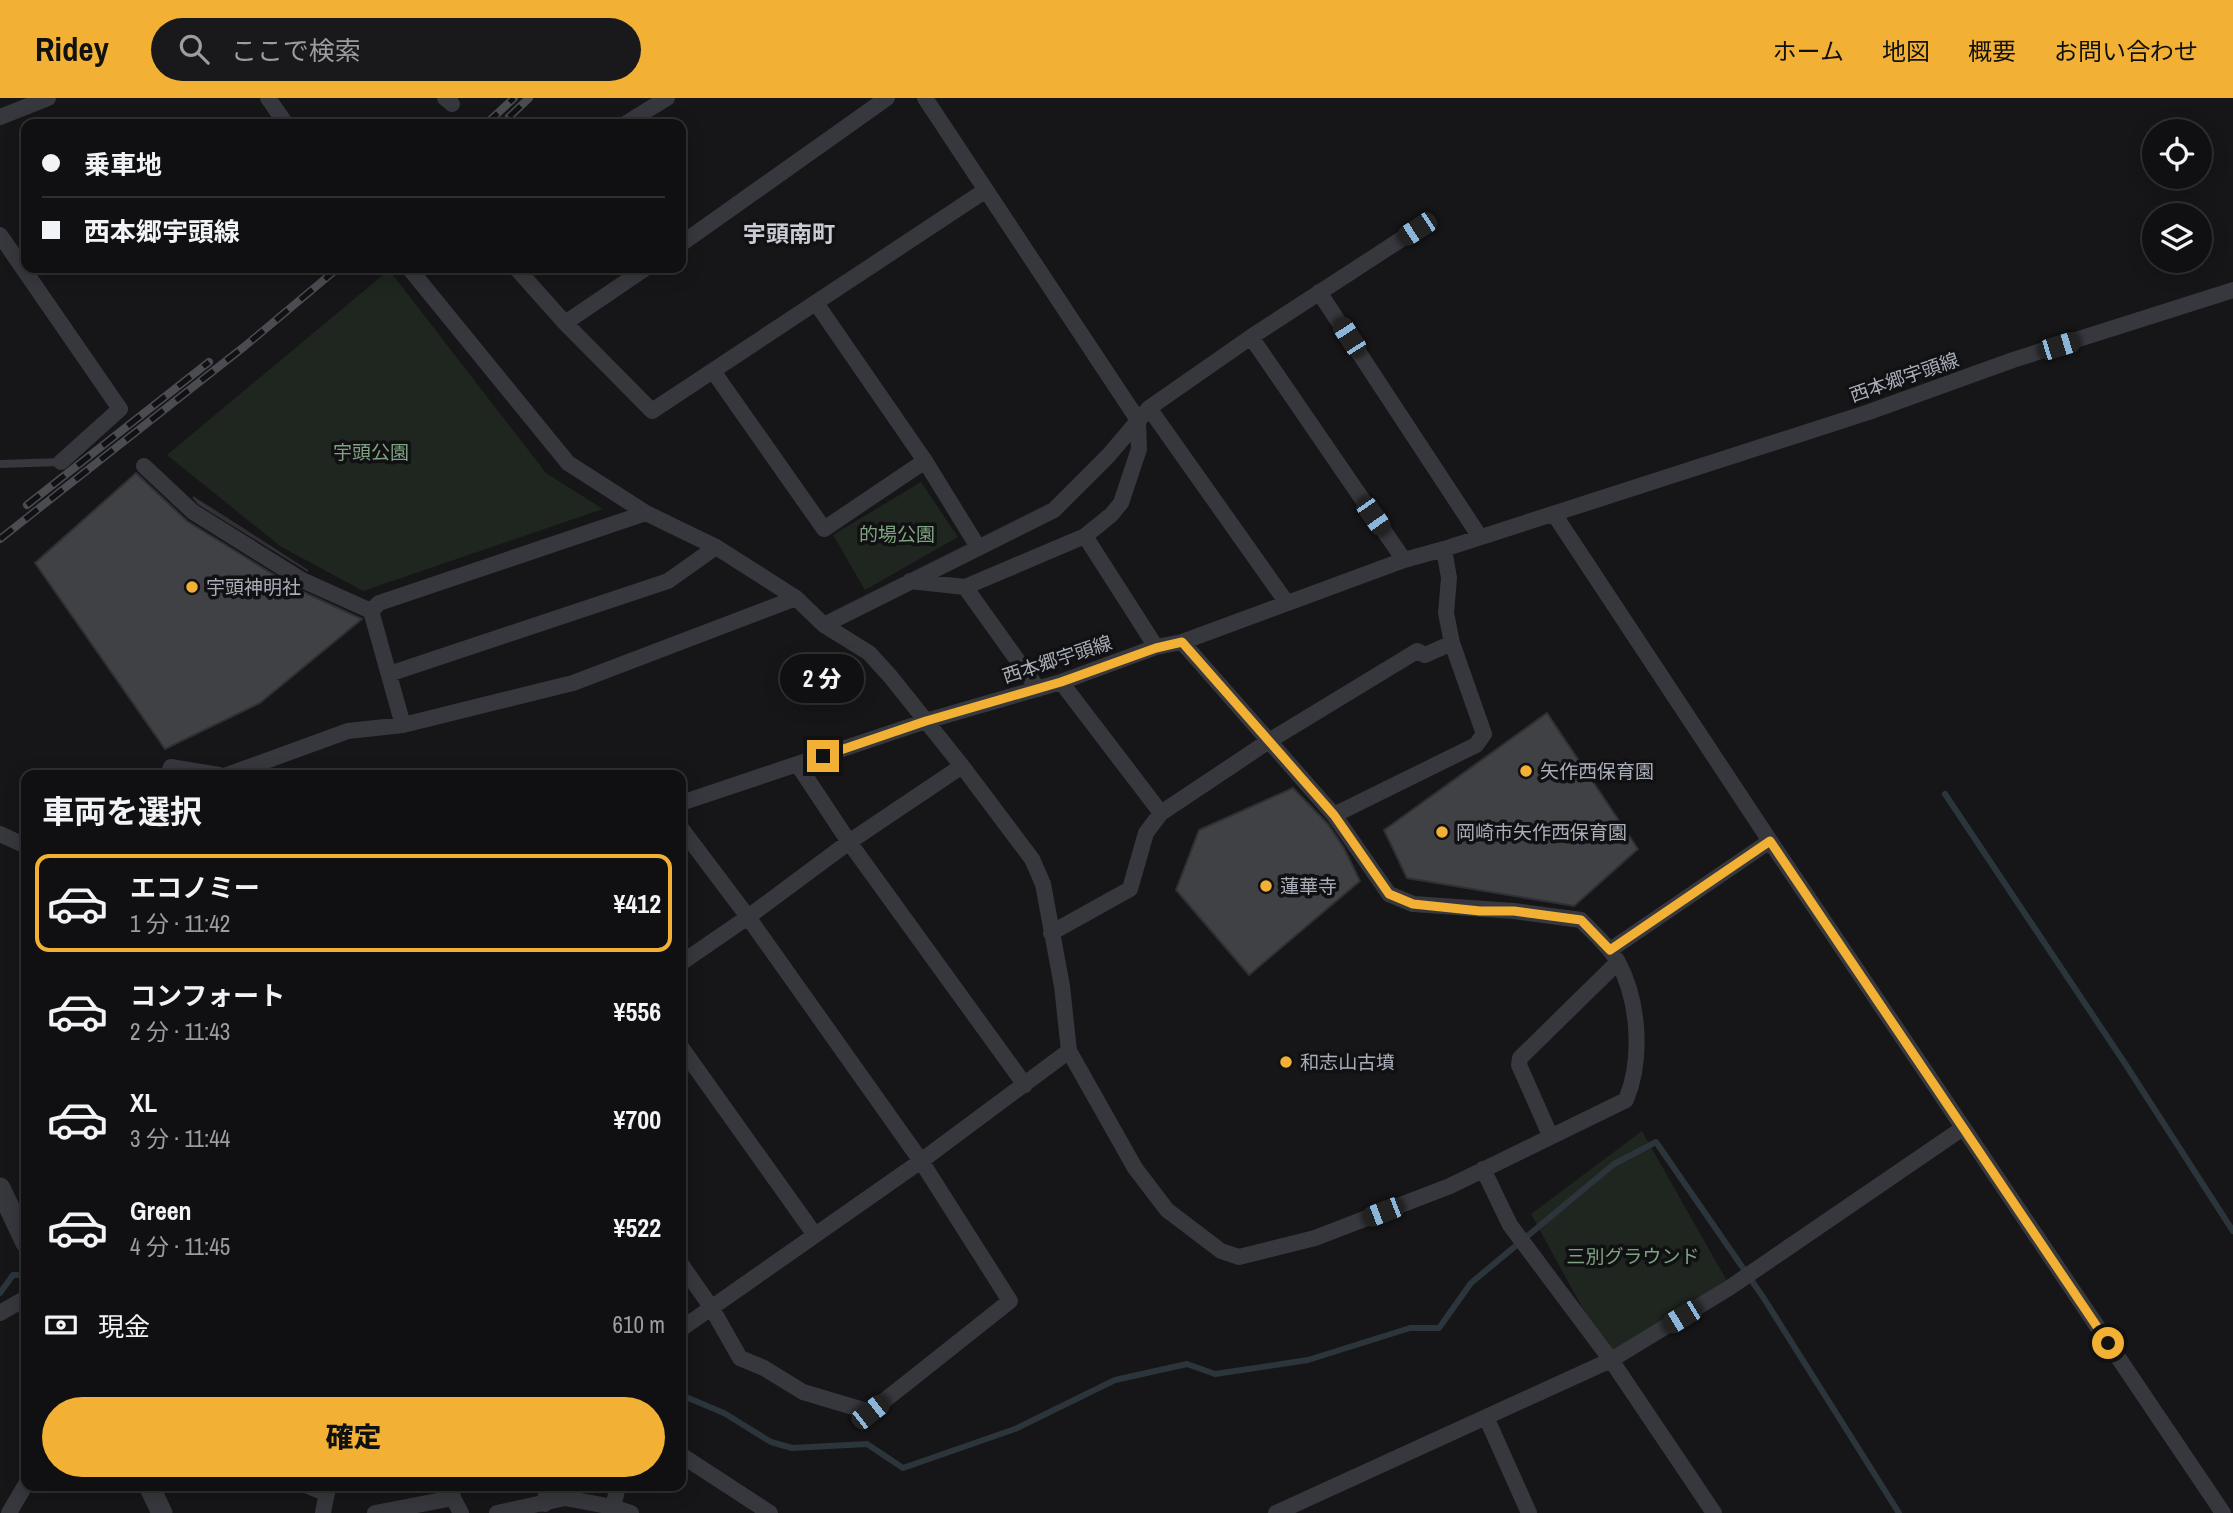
<!DOCTYPE html>
<html lang="ja">
<meta charset="utf-8">
<style>
:root{--surface:#101012;--page:#19191b;--text:#f1f3f6;--muted:#9c9d9f;--line:#303032;--accent:#f2b134}
body{margin:0;font-family:"Archivo Narrow","Noto Sans JP",sans-serif;background:var(--page);color:var(--text);height:100vh;display:flex;flex-direction:column;font-size:26px;white-space:nowrap}
*{box-sizing:border-box;margin:0}
p{font-size:23px;color:var(--muted)}
.icon{flex:none;width:38px;height:38px;fill:none;stroke:currentColor;stroke-width:2;stroke-linecap:round;stroke-linejoin:round}
.map{position:relative;flex:1;overflow:hidden}
.details{position:absolute;left:21px;top:672px;width:665px;height:721px;display:flex;flex-direction:column;background:var(--surface);border-radius:14px;box-shadow:0 4px 18px #0003,0 0 0 2px var(--line)}
.details>*{flex:none}
.banner{position:absolute;left:21px;top:21px;width:665px;height:154px;border-radius:14px;box-shadow:0 4px 18px #0003,0 0 0 2px var(--line);display:grid;align-content:center;height:154px;padding:0 21px;background:var(--surface)}
.tools{position:absolute;left:2142px;top:21px;display:grid;gap:14px}
.tools a{display:grid;place-items:center;width:70px;height:70px;border-radius:50%;background:var(--surface);box-shadow:0 4px 18px #0003,0 0 0 2px var(--line);font-size:35px}
.end{position:absolute;width:32px;height:32px;margin:-16px;border:9px solid #f2b134;background:#111;box-shadow:0 0 0 4px #111}
.from{border-radius:50%}
.bubble{position:absolute;height:49px;border-radius:24px;background:var(--surface);box-shadow:0 4px 18px #0003,0 0 0 2px var(--line);font-size:23px;font-weight:800;line-height:49px;text-align:center}
.car{position:absolute;width:21px;height:42px;margin:-21px -10px;border-radius:9px;box-shadow:0 0 5px 2px #0007;background:linear-gradient(#222 24%,#8ab4d8 0 40%,#222 0 76%,#8ab4d8 0 86%,#222 0)}
.banner b{display:flex;align-items:center;gap:24px;height:66px;font-size:26px}
.banner b+b{border-top:2px solid var(--line)}
.banner i{width:18px;height:18px;background:var(--text)}
ul{padding:0;list-style:none}
li{display:flex;align-items:center;gap:21px;height:98px;margin:0 14px 10px;padding:0 7px;border:4px solid transparent;border-radius:14px}
li div{flex:1}
li b{display:block;font-size:26px}
li em{font-style:normal;font-weight:800}
li.on{border-color:var(--accent)}
li>.icon{width:63px;height:63px;stroke-width:1.5}
h2{padding:0 21px;font-size:32px;line-height:84px}
.pay{display:flex;align-items:center;gap:18px;height:77px;padding:0 21px;font-size:26px}
.pay p{margin-inline-start:auto}
.cta{display:flex;gap:14px;margin-top:auto;padding:14px 21px}
.cta a{flex:1;height:80px;border-radius:42px;background:var(--accent);color:#111;font-size:28px;font-weight:800;line-height:80px;text-align:center}
header{display:flex;align-items:center;gap:42px;box-sizing:border-box;height:98px;padding:0 35px;background:var(--accent);color:#111}
header strong{font-size:33px}
nav{display:flex;gap:38px;margin-inline-start:auto;font-size:24px}
.search{width:490px;height:63px;background:var(--page);display:flex;align-items:center;gap:18px;box-sizing:border-box;padding:0 24px;border-radius:38px;color:var(--muted);font-size:26px}
.map>svg:first-child{display:block}
</style>
<header>
<strong>Ridey</strong>
<div class="search"><svg class="icon" aria-label="search" viewBox="0 0 24 24"><circle cx="10" cy="10" r="6"/><path d="M15 15l6 6"/></svg>ここで検索</div>
<nav><a>ホーム</a><a>地図</a><a>概要</a><a>お問い合わせ</a></nav>
</header>
<div class="map">
<svg width="2233" height="1415" viewBox="0 0 2233 1415">
<rect width="100%" height="100%" fill="#161618"/>
<!-- green -->
<path fill="#1e261f" d="M 389,172 L 546,375 L 603,411 L 363,493 L 280,448 L 167,357 Z
M 921,384 L 958,439 L 865,492 L 833,437 Z
M 1642,1033 L 1728,1185 L 1611,1262 L 1531,1116 Z"/>
<g fill="none" stroke-linecap="round" stroke-linejoin="round">
<!-- stream -->
<path stroke="#2c353c" stroke-width="6" d="M 1945,696 L 2124,964 L 2233,1133
M 0,1195 L 13,1177 L 26,1177
M 681,1297 L 724,1315 L 771,1344 L 792,1350 L 867,1346 L 903,1370 L 1015,1331 L 1115,1282 L 1187,1266 L 1215,1276 L 1308,1262 L 1410,1230 L 1439,1230 L 1471,1185 L 1614,1066 L 1656,1044 L 1763,1199 L 1899,1415"/>
</g>
<!-- building -->
<path fill="#404145" stroke="#303034" stroke-width="2" d="M 136,375 L 187,423 L 297,491 L 362,521 L 260,605 L 165,651 L 35,465 Z
M 193,399 L 308,473 L 199,406 Z
M 1547,615 L 1638,751 L 1574,808 L 1407,780 L 1384,732 Z
M 1293,690 L 1328,726 L 1344,750 L 1360,783 L 1249,877 L 1176,792 L 1199,732 Z"/>
<g fill="none" stroke-linecap="round" stroke-linejoin="round">
<!-- service -->
<path stroke="#37383d" stroke-width="8" d="M 0,366 L 61,364"/>
<!-- minor -->
<path stroke="#37383d" stroke-width="16" d="M 268,0 L 286,26
M 445,0 L 452,6
M 925,0 L 1138,322 L 1139,351 L 1121,405 L 1111,417 L 1085,438 L 1156,549
M 0,19 L 48,0
M 625,26 L 667,0
M 0,137 L 120,311 L 61,364
M 681,146 L 887,0
M 409,170 L 568,365 L 646,415 L 716,449 L 796,500 L 824,527 L 869,555 L 890,578 L 962,668 L 1032,761 L 1043,786 L 1062,888 L 1069,953 L 1135,1070 L 1167,1112 L 1221,1153 L 1239,1159 L 1315,1140 L 1450,1088 L 1626,1002 C 1643,961 1639,903 1618,864 C 1609,848 1593,835 1581,822 L 1514,813 L 1413,806 L 1389,796 L 1334,717 L 1182,544
M 516,170 L 565,225 L 652,313 L 986,92
M 1319,194 L 1480,439
M 816,205 L 925,363 L 978,449
M 565,225 L 646,170
M 1251,239 L 1404,462
M 713,273 L 824,431 L 925,363
M 1149,310 L 1287,505
M 144,368 L 193,414 L 302,482 L 371,513
M 1554,416 L 1770,743 L 2223,1415
M 910,483 L 965,489 L 1038,591
M 965,489 L 1085,438
M 371,513 L 379,505 L 646,415
M 371,513 L 403,627
M 824,527 L 1054,412 L 1108,358 L 1149,310 L 1251,239 L 1417,131
M 389,576 L 668,483 L 716,449
M 1061,584 L 1161,715 L 1269,643 L 1417,553 L 1425,557 L 1452,545
M 798,667 L 849,744 L 1025,987
M 168,677 L 171,669 L 219,677
M 227,677 L 348,633 L 403,627 L 573,585 L 796,500
M 681,705 L 926,623 L 1061,584 L 1156,549 L 1182,544 L 1404,462 L 1444,451 L 1869,314 L 2013,262 L 2233,192
M 1334,717 L 1476,647 L 1484,636 L 1452,545 L 1446,515 L 1449,480 L 1444,451
M 681,730 L 748,819 L 921,1063 L 1010,1203 L 870,1314 L 803,1294 L 764,1270 L 740,1260 L 711,1209 L 681,1166
M 0,736 L 26,748
M 1051,835 L 1130,791 L 1146,735 L 1161,715
M 1610,852 L 1770,743
M 681,865 L 748,819 L 849,744 L 962,668
M 681,949 L 815,1137
M 1550,1037 L 1519,967 L 1520,960 L 1618,864
M 1483,1071 L 1510,1127 L 1611,1262 L 1714,1415
M 0,1215 L 26,1200
M 681,1231 L 921,1063 L 1069,953
M 1486,1319 L 1529,1415
M 681,1357 L 770,1415
M 308,1388 L 327,1396
M 451,1388 L 453,1400 L 461,1415
M 545,1406 L 547,1388
M 613,1409 L 618,1388
M 9,1415 L 26,1386
M 323,1415 L 328,1388
M 375,1415 L 453,1400
M 497,1415 L 565,1400 L 613,1409 L 631,1415
M 1276,1415 L 1611,1262 L 1729,1190 L 1963,1030"/>
<!-- tertiary -->
<path stroke="#37383d" stroke-width="21" d="M 0,1090 L 26,1145
M 149,1388 L 162,1415"/>
<defs>
<path id="rail" d="M 509,19 L 529,0
M 486,26 L 514,0
M 27,407 L 209,264
M 0,441 L 245,248 L 338,170"/>
</defs>
<!-- rail casing -->
<use href="#rail" stroke="#4a4c52" stroke-width="8"/>
<!-- rail -->
<use href="#rail" stroke="#111113" stroke-width="5" stroke-dasharray="16" stroke-linecap="butt"/>
</g>
<g fill="none" stroke-linecap="round" stroke-linejoin="round">
<!-- route -->
<path stroke="#f2b134" stroke-width="9" d="M 823,658 L 926,623 L 1061,584 L 1156,550 L 1182,544 L 1334,717 L 1389,796 L 1413,806 L 1480,813 L 1514,813 L 1581,822 L 1610,852 L 1770,743 L 2108,1245"/>
</g>
<!-- markers -->
<g fill="#f2b134" stroke="#111113" stroke-width="2.5">
<circle cx="192" cy="489" r="7"/>
<circle cx="1526" cy="673" r="7"/>
<circle cx="1442" cy="734" r="7"/>
<circle cx="1266" cy="788" r="7"/>
<circle cx="1286" cy="964" r="7"/>
</g>
<g text-anchor="middle" stroke-width="7" stroke-linejoin="round" paint-order="stroke">
<!-- street labels -->
<g font-size="19" fill="#a8adb8" stroke="#111113">
<text transform="translate(1904 279) rotate(-19)" y="7">西本郷宇頭線</text>
<text transform="translate(1057 561) rotate(-18)" y="7">西本郷宇頭線</text>
</g>
<!-- park labels -->
<g font-size="19" fill="#7fa381" stroke="#111113">
<text x="371" y="361">宇頭公園</text>
<text x="897" y="443">的場公園</text>
<text x="1633" y="1165">三別グラウンド</text>
</g>
<!-- poi labels -->
<g font-size="19" fill="#a8adb8" stroke="#111113" text-anchor="start">
<text x="206" y="496">宇頭神明社</text>
<text x="1540" y="680">矢作西保育園</text>
<text x="1456" y="741">岡崎市矢作西保育園</text>
<text x="1280" y="795">蓮華寺</text>
<text x="1300" y="971">和志山古墳</text>
</g>
<!-- quarter labels -->
<g font-size="23" font-weight="bold" fill="#c9ccd4" stroke="#111113">
<text x="789" y="144">宇頭南町</text>
</g>
</g>
</svg>
<div class="tools">
<a><svg class="icon" aria-label="locate" viewBox="0 0 24 24"><circle cx="12" cy="12" r="6"/><path d="M12 2v4M12 18v4M2 12h4M18 12h4"/></svg></a>
<a><svg class="icon" aria-label="layers" viewBox="0 0 24 24"><path d="M12 4l9 5-9 5-9-5zM3 14l9 5 9-5"/></svg></a>
</div>
<i class="end from" style="left:2108px;top:1245px"></i>
<i class="end" style="left:823px;top:658px"></i>
<div class="bubble" style="left:780px;top:556px;width:84px">2 分</div>
<i class="car" style="left:1417px;top:131px;rotate:237deg"></i>
<i class="car" style="left:1349px;top:239px;rotate:327deg"></i>
<i class="car" style="left:2059px;top:248px;rotate:73deg"></i>
<i class="car" style="left:1373px;top:418px;rotate:145deg"></i>
<i class="car" style="left:1383px;top:1114px;rotate:249deg"></i>
<i class="car" style="left:1682px;top:1219px;rotate:239deg"></i>
<i class="car" style="left:870px;top:1314px;rotate:52deg"></i>
<div class="banner">
<b><i class="from"></i>乗車地</b>
<b><i></i>西本郷宇頭線</b>
</div>
<section class="details">
<h2>車両を選択</h2>
<ul>
<li class="on"><svg class="icon" aria-label="car" viewBox="0 0 24 24"><path d="M5 17H2v-5l4-1 3-4h7l3 4 3 1v5h-3M9 17h6M6 11h13"/><circle cx="7" cy="17" r="2"/><circle cx="17" cy="17" r="2"/></svg><div><b>エコノミー</b><p>1 分 · 11:42</p></div><em>¥412</em></li>
<li><svg class="icon" aria-label="car" viewBox="0 0 24 24"><path d="M5 17H2v-5l4-1 3-4h7l3 4 3 1v5h-3M9 17h6M6 11h13"/><circle cx="7" cy="17" r="2"/><circle cx="17" cy="17" r="2"/></svg><div><b>コンフォート</b><p>2 分 · 11:43</p></div><em>¥556</em></li>
<li><svg class="icon" aria-label="car" viewBox="0 0 24 24"><path d="M5 17H2v-5l4-1 3-4h7l3 4 3 1v5h-3M9 17h6M6 11h13"/><circle cx="7" cy="17" r="2"/><circle cx="17" cy="17" r="2"/></svg><div><b>XL</b><p>3 分 · 11:44</p></div><em>¥700</em></li>
<li><svg class="icon" aria-label="car" viewBox="0 0 24 24"><path d="M5 17H2v-5l4-1 3-4h7l3 4 3 1v5h-3M9 17h6M6 11h13"/><circle cx="7" cy="17" r="2"/><circle cx="17" cy="17" r="2"/></svg><div><b>Green</b><p>4 分 · 11:45</p></div><em>¥522</em></li>
</ul>
<div class="pay"><svg class="icon" aria-label="cash" viewBox="0 0 24 24"><path d="M3 7h18v10H3z"/><circle cx="12" cy="12" r="2"/></svg>現金<p>610 m</p></div>
<div class="cta"><a>確定</a></div>
</section>
</div>
